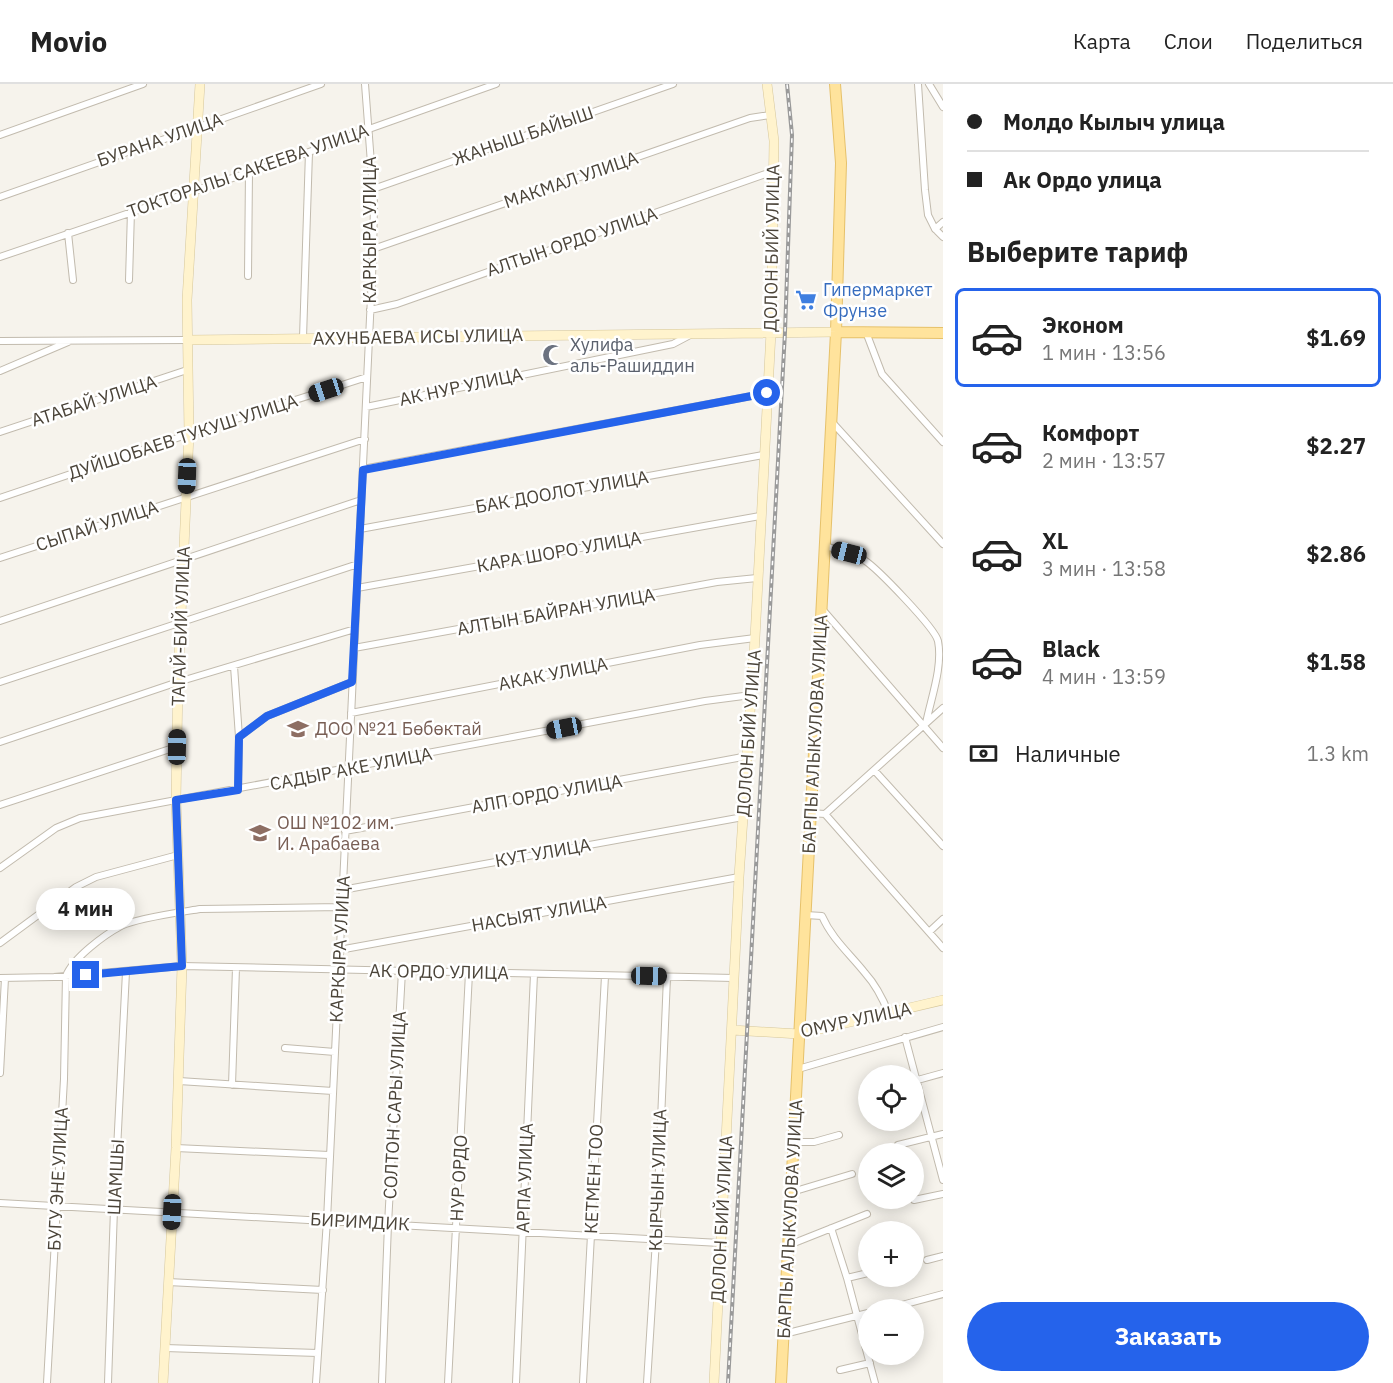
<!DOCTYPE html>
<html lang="ru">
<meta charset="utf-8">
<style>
:root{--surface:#fff;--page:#f2f2f2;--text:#222;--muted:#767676;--line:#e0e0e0;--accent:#2563eb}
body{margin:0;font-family:"IBM Plex Sans",sans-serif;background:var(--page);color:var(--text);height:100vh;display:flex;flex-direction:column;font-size:22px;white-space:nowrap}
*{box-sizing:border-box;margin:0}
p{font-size:20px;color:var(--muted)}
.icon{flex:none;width:33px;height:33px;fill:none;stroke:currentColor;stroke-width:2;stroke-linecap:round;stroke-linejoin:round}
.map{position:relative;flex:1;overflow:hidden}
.details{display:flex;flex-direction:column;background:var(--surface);width:450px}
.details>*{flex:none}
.hud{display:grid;align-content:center;height:132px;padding:0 24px;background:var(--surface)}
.controls{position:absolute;left:858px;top:981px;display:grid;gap:12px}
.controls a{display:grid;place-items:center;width:66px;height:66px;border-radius:50%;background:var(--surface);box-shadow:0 3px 15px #0003;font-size:30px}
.end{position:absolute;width:27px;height:27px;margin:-14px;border:8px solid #2563eb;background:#fff;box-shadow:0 0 0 3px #fff}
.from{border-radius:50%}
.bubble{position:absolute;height:42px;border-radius:21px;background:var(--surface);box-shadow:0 3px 15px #0003;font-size:20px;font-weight:800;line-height:42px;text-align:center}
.car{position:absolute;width:18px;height:36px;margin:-18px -9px;border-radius:8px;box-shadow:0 0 4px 2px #0007;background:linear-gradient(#222 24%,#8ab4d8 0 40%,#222 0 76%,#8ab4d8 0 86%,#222 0)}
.hud b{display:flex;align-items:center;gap:21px;height:57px;font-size:22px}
.hud b+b{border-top:2px solid var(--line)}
.hud i{width:15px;height:15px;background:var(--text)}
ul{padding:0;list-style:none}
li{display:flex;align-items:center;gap:18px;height:99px;margin:0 12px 9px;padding:0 12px;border:3px solid transparent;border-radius:9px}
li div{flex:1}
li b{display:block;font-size:22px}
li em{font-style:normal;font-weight:800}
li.on{border-color:var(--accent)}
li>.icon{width:54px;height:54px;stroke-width:1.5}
h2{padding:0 24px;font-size:27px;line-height:72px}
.pay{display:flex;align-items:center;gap:15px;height:66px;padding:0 24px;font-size:22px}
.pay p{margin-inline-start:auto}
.cta{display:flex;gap:12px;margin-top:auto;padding:12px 24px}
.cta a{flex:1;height:69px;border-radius:36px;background:var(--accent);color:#fff;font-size:24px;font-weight:800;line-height:69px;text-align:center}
header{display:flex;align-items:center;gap:36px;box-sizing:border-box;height:84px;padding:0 30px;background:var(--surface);border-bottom:2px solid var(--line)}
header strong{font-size:28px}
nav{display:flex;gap:33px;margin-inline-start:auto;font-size:21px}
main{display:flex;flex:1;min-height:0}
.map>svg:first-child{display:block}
</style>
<header>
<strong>Movio</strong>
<nav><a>Карта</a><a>Слои</a><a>Поделиться</a></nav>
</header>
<main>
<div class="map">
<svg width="943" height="1299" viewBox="0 0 943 1299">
<rect width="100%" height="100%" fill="#f6f3ec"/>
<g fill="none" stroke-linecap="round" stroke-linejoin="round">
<defs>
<path id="street" d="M 918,0 L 925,106 L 928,131 L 935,145 L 943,153
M 929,0 L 943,23
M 0,51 L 143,0
M 373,105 L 673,0
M 0,113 L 321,0
M 935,145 L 943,138
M 68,149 L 73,196
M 373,165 L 750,34 L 770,31
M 0,173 L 309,68 L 369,45 L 496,0
M 248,192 L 249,87
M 129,196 L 131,127
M 370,226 L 397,220 L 774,87
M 866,248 L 882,290 L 943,358
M 303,254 L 309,68
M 0,257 L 187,256
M 0,287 L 68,258
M 366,323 L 673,260 L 690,251
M 831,337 L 943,460
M 0,348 L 187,286
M 363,385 L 767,309
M 0,414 L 189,350 L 367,293
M 360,445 L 763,371
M 825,462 C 838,466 852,468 864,476 C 877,484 935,544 938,557 C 943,583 931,614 926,639
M 0,474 L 365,355
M 357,504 L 760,432
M 822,525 L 943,664
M 0,537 L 361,416
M 354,564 L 717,498 L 757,494
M 234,582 L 239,653 L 238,706
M 0,598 L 358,480
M 351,629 L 700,561 L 755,554
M 239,653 L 267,632 L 352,598
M 0,658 L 178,598 L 355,545
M 874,686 L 943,762
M 0,721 L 176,663
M 810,729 L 825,730 L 943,624
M 825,730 L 943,864
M 345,747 L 748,672
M 0,784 L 56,744 L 80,734 L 705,617 L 751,611
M 342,806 L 743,733
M 806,831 L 822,832 C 832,855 850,870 865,889 C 876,901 883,915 889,930
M 929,848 L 943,835
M 0,859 L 76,803 L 96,793 L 178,771
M 339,866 L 739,793
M 0,894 L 54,893 L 182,882 L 734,894
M 905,953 L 943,1096
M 285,964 L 335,968
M 798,985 L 943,943
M 0,989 L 5,894
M 179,997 L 333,1007
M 914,997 L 943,989
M 232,1001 L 236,884
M 794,1058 L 814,1058 L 839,1051
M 898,1061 L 943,1050
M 176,1064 L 329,1071
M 792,1108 L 852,1090
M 914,1116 L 943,1110
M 0,1119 L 720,1159
M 831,1144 L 847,1194
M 789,1161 L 867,1130
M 927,1176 L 943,1172
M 868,1189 L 847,1194 L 875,1299
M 168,1198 L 323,1206
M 883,1226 L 943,1210
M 784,1250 L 868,1229
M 165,1264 L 318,1269
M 840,1286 L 870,1279
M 47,1299 L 64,995 L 66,892 C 73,874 104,851 121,842 C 137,834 182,828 200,825 L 342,823
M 108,1299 L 114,1125 L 126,888
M 316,1299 L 327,1136 L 373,171 L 374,119 L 365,0
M 382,1299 L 388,1140 L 402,887
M 448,1299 L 469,889
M 516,1299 L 534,890
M 583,1299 L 605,892
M 647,1299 L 656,1156 L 667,893"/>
<path id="secondary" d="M 187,256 L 836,248
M 732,946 L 799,950 L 943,916
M 163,1299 L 176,1064 L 182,882 L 176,716 L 178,598 L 189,350 L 187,216 L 200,0
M 714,1299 L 739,793 L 755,554 L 771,248 L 774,57 L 767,0"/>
<path id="primary" d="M 836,248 L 943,249
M 781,1299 L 836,248 L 841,79 L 835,0"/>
</defs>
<!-- street casing -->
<use href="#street" stroke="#c2bbae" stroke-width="8"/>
<!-- secondary casing -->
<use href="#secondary" stroke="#d6c79b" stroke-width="10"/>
<!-- primary casing -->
<use href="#primary" stroke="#e6c16a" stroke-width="12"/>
<!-- street -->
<use href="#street" stroke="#fff" stroke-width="6"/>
<!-- secondary -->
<use href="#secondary" stroke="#fff3cd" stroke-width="9"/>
<!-- primary -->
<use href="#primary" stroke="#ffe39c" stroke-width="10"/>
<defs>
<path id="rail" d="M 728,1299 L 785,248 L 792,51 L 787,0"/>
</defs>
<!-- rail casing -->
<use href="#rail" stroke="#9a9a9a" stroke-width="4"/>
<!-- rail -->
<use href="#rail" stroke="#fff" stroke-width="1.5" stroke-dasharray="4.5" stroke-linecap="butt"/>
</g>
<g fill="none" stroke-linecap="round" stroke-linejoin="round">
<!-- route -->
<path stroke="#2563eb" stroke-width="8" d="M 86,891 L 182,882 L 176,716 L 238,706 L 239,653 L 267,632 L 352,598 L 363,386 L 767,309"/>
</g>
<!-- icons -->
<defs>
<symbol id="supermarket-bare" viewBox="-9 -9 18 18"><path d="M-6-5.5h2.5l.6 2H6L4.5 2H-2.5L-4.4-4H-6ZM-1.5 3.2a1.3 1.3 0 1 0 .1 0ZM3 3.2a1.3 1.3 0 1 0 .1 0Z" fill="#3f7fe0" stroke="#fff" stroke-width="2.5" paint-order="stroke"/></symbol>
<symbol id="mosque-bare" viewBox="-9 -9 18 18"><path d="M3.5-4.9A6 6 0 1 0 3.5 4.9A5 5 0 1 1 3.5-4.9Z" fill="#6b7280" stroke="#fff" stroke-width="2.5" paint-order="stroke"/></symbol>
<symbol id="school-bare" viewBox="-9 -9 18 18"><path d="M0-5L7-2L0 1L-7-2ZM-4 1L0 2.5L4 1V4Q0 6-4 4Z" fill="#8d6e63" stroke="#fff" stroke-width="2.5" paint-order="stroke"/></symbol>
</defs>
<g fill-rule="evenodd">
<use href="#supermarket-bare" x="791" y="201" width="30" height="30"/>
<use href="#mosque-bare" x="538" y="256" width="30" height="30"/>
<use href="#school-bare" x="283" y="630" width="30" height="30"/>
<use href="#school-bare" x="245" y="734" width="30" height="30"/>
</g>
<g text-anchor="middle" stroke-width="5" stroke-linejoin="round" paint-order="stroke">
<!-- street labels -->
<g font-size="18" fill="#4b4439" stroke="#fff">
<text transform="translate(523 52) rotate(-19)" y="6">ЖАНЫШ БАЙЫШ</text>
<text transform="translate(160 56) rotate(-19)" y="6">БУРАНА УЛИЦА</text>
<text transform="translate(248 87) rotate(-19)" y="6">ТОКТОРАЛЫ САКЕЕВА УЛИЦА</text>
<text transform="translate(571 96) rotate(-19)" y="6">МАКМАЛ УЛИЦА</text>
<text transform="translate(370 146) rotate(-90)" y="6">КАРКЫРА УЛИЦА</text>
<text transform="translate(572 158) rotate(-19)" y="6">АЛТЫН ОРДО УЛИЦА</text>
<text transform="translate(772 164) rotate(-89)" y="6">ДОЛОН БИЙ УЛИЦА</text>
<text transform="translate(418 253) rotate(-1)" y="6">АХУНБАЕВА ИСЫ УЛИЦА</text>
<text transform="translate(461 303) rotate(-12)" y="6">АК НУР УЛИЦА</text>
<text transform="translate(94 317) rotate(-18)" y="6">АТАБАЙ УЛИЦА</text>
<text transform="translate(183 353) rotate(-18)" y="6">ДУЙШОБАЕВ ТУКУШ УЛИЦА</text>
<text transform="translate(562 408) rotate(-10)" y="6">БАК ДООЛОТ УЛИЦА</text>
<text transform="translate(97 442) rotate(-18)" y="6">СЫПАЙ УЛИЦА</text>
<text transform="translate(559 468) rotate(-10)" y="6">КАРА ШОРО УЛИЦА</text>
<text transform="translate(556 528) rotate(-10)" y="6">АЛТЫН БАЙРАН УЛИЦА</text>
<text transform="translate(181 542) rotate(-88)" y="6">ТАГАЙ-БИЙ УЛИЦА</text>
<text transform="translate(553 590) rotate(-11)" y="6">АКАК УЛИЦА</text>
<text transform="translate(749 649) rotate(-86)" y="6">ДОЛОН БИЙ УЛИЦА</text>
<text transform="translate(815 650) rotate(-87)" y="6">БАРПЫ АЛЫКУЛОВА УЛИЦА</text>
<text transform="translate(351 685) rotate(-11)" y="6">САДЫР АКЕ УЛИЦА</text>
<text transform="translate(547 710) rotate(-10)" y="6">АЛП ОРДО УЛИЦА</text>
<text transform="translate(543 769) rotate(-10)" y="6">КУТ УЛИЦА</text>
<text transform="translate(539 830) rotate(-10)" y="6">НАСЫЯТ УЛИЦА</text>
<text transform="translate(340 865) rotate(-87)" y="6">КАРКЫРА УЛИЦА</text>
<text transform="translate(439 888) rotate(1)" y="6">АК ОРДО УЛИЦА</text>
<text transform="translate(856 936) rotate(-12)" y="6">ОМУР УЛИЦА</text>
<text transform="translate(395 1021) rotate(-87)" y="6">СОЛТОН САРЫ УЛИЦА</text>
<text transform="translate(116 1093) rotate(-87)" y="6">ШАМШЫ</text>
<text transform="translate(459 1094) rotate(-87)" y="6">НУР ОРДО</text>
<text transform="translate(525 1094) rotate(-88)" y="6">АРПА УЛИЦА</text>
<text transform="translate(58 1095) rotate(-87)" y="6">БУГУ ЭНЕ УЛИЦА</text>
<text transform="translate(594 1095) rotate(-87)" y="6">КЕТМЕН ТОО</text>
<text transform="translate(658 1096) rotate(-88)" y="6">КЫРЧЫН УЛИЦА</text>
<text transform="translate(722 1135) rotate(-87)" y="6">ДОЛОН БИЙ УЛИЦА</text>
<text transform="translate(790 1135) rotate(-87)" y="6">БАРПЫ АЛЫКУЛОВА УЛИЦА</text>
<text transform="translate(360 1138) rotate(3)" y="6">БИРИМДИК</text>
</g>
<!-- shop labels -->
<g font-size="18" fill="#366cbe" stroke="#fff" text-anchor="start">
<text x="823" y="212">Гипермаркет<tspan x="823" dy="21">Фрунзе</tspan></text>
</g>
<!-- worship labels -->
<g font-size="18" fill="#5b616d" stroke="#fff" text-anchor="start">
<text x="570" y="267">Хулифа<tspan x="570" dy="21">аль-Рашиддин</tspan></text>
</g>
<!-- education labels -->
<g font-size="18" fill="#785e54" stroke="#fff" text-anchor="start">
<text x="315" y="651">ДОО №21 Бөбөктай</text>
<text x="277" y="745">ОШ №102 им.<tspan x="277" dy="21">И. Арабаева</tspan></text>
</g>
</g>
</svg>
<div class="controls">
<a><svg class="icon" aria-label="locate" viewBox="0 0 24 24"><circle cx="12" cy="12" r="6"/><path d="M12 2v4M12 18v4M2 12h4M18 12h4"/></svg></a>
<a><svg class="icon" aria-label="layers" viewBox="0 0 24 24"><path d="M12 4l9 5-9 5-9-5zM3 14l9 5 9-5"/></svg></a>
<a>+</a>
<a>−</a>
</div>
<i class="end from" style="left:767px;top:309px"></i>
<i class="end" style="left:86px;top:891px"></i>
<div class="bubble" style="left:36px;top:804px;width:99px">4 мин</div>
<i class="car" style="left:326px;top:306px;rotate:252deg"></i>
<i class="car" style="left:187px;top:392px;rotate:182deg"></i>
<i class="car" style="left:849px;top:469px;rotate:284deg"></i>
<i class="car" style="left:564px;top:644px;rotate:259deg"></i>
<i class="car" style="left:177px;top:663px;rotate:1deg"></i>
<i class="car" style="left:649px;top:892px;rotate:91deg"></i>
<i class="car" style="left:172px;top:1128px;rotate:183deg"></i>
</div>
<section class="details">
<div class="hud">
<b><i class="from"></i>Молдо Кылыч улица</b>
<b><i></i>Ак Ордо улица</b>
</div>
<h2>Выберите тариф</h2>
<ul>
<li class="on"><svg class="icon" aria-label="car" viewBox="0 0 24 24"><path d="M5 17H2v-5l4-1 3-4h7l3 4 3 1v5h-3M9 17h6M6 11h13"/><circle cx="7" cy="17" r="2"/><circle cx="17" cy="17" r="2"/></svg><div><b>Эконом</b><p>1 мин · 13:56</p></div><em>$1.69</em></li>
<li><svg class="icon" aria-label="car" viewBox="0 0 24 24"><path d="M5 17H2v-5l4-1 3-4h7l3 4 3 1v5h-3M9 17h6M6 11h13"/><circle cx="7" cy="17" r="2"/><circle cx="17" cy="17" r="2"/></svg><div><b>Комфорт</b><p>2 мин · 13:57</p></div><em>$2.27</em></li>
<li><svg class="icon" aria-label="car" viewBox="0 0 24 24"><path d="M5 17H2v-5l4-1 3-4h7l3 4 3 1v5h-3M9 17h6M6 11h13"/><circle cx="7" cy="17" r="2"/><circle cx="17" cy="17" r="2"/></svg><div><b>XL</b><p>3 мин · 13:58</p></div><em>$2.86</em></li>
<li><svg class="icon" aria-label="car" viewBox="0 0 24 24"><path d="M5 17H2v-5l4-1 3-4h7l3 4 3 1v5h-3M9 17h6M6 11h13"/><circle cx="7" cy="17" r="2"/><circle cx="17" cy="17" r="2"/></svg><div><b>Black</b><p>4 мин · 13:59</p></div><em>$1.58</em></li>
</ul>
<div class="pay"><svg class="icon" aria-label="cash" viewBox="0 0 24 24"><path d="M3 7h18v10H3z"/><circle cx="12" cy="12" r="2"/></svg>Наличные<p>1.3 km</p></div>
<div class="cta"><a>Заказать</a></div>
</section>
</main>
